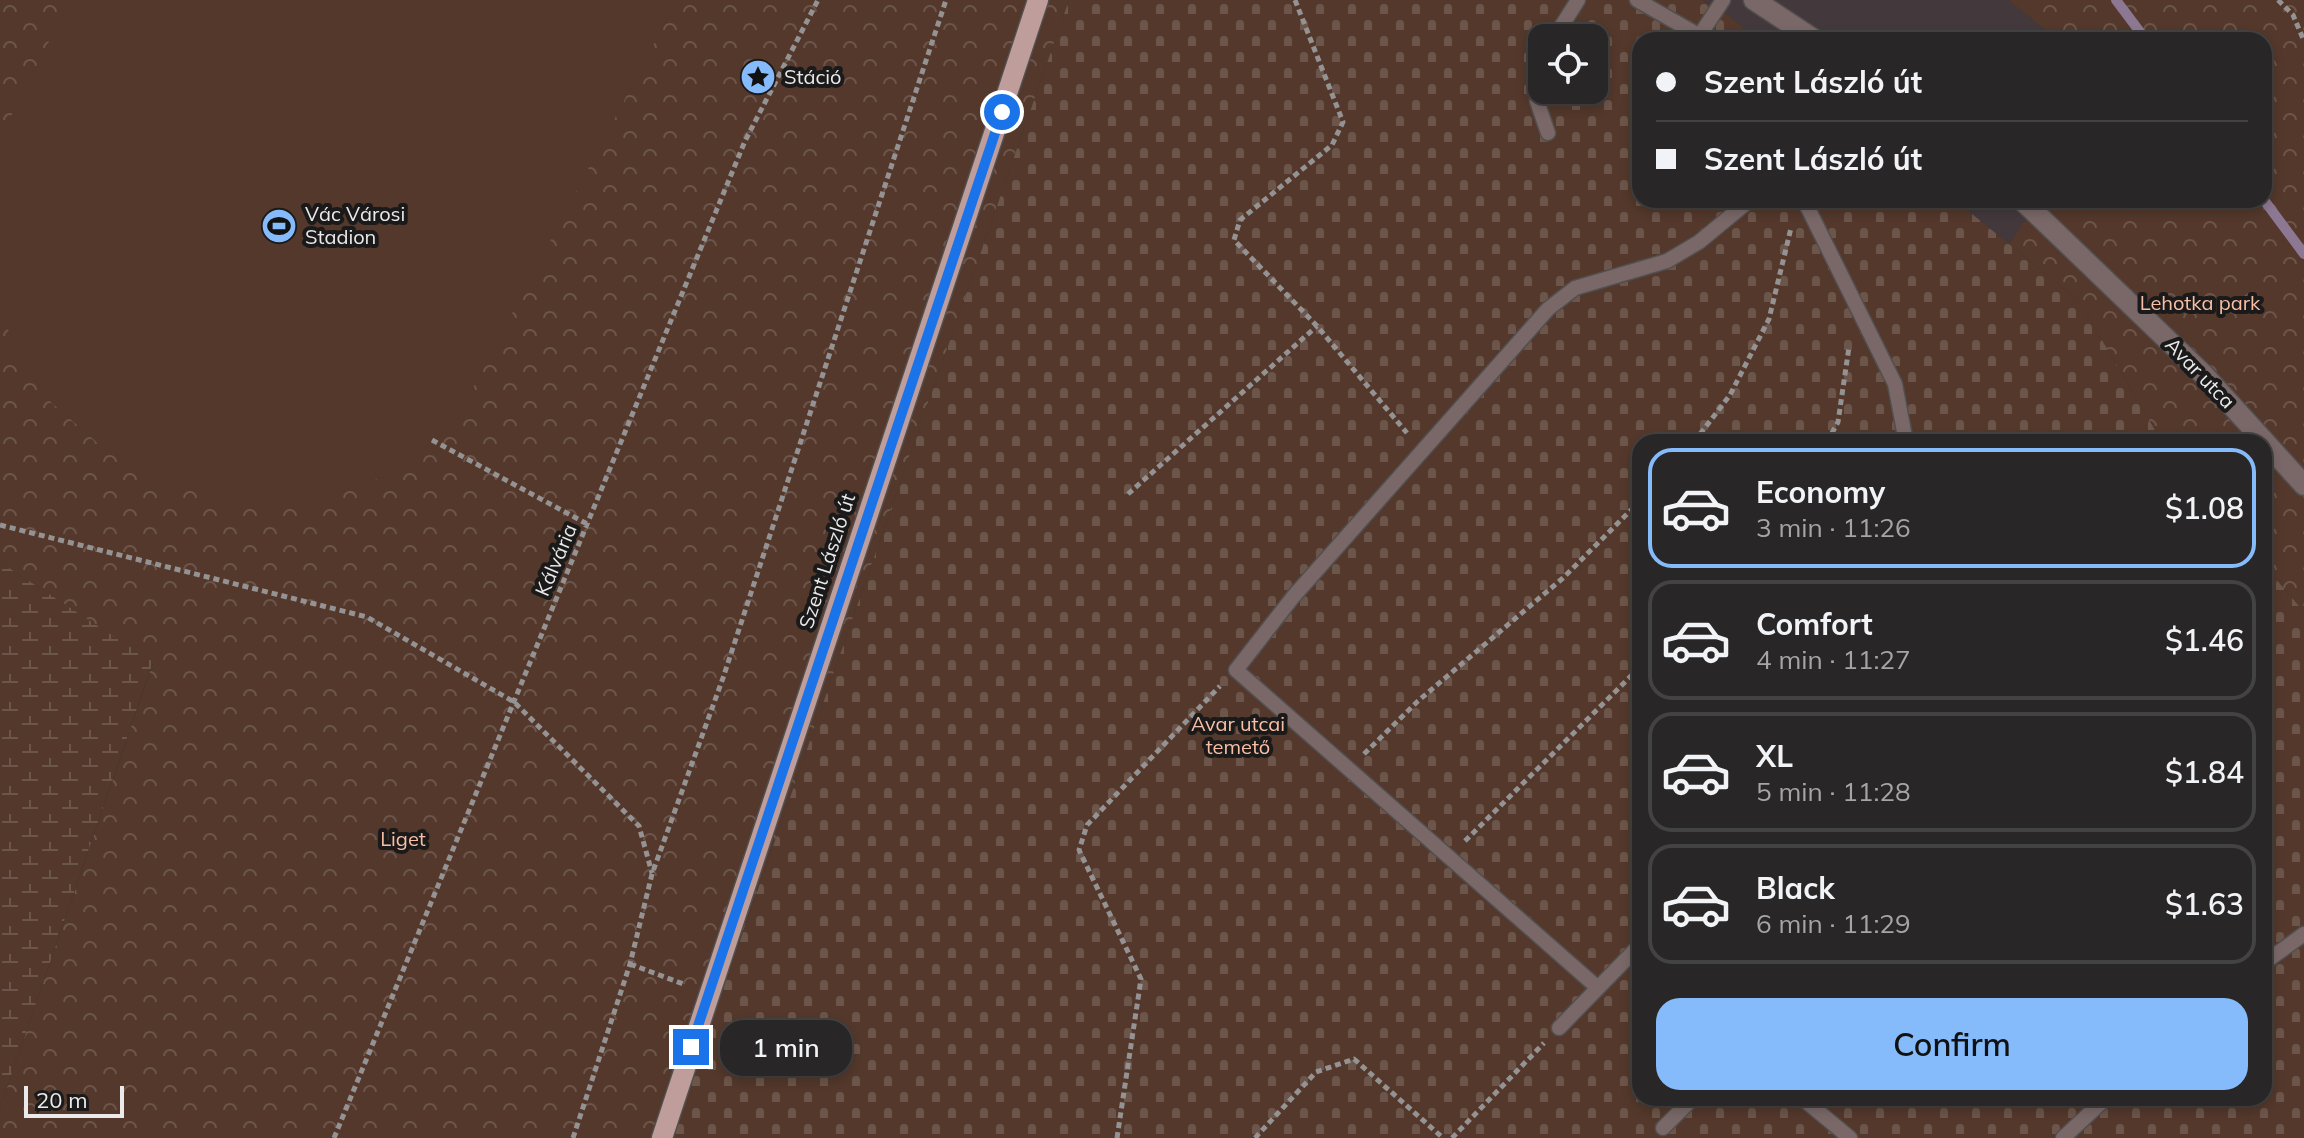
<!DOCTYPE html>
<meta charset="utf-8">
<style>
:root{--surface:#282626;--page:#343232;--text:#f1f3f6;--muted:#a5a5a7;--line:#444343;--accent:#86bbfb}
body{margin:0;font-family:Mulish,sans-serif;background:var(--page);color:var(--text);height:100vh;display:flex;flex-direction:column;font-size:30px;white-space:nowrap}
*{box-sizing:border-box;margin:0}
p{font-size:26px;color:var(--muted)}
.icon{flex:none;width:44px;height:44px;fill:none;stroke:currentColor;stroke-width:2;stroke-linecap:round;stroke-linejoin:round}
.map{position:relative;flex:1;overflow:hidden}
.panel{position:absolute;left:1632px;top:434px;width:640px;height:672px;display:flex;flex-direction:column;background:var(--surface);border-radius:24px;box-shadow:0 4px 12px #0003,0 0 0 2px var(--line)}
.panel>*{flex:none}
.top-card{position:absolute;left:1632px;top:32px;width:640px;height:176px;border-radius:24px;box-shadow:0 4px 12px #0003,0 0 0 2px var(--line);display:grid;align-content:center;height:176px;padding:0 24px;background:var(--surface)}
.fabs{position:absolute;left:1528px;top:24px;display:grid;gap:16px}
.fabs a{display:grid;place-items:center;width:80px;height:80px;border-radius:16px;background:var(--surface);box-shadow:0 4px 12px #0003,0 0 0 2px var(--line);font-size:40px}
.scale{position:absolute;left:24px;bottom:20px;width:100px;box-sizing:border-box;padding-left:8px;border:4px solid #ebe9ea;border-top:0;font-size:22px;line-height:28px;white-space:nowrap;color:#ebe9ea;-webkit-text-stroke:6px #1b1a1a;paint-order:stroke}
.end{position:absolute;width:36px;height:36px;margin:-18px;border:10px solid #1a73e8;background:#fff;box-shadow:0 0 0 4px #fff}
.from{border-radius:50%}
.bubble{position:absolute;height:56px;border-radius:24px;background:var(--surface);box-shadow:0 4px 12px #0003,0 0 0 2px var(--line);font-size:26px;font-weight:600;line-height:56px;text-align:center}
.top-card b{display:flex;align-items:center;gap:28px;height:76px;font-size:30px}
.top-card b+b{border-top:2px solid var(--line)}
.top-card i{width:20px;height:20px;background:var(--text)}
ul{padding:14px 0 0;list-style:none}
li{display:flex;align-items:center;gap:24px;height:120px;margin:0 16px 12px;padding:0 8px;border:4px solid var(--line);border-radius:24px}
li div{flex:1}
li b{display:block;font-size:30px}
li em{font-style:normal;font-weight:600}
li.active{border-color:var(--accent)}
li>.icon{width:72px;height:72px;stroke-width:1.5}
.cta{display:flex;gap:16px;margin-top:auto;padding:16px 24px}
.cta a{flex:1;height:92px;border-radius:24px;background:var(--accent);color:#111;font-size:32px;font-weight:600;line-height:92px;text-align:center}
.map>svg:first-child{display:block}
</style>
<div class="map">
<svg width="2304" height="1138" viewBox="0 0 2304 1138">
<defs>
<pattern id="forest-crowns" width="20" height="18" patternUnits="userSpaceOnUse" patternTransform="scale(2)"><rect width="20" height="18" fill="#53382b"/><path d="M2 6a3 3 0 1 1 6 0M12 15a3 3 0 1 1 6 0" fill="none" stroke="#6c554a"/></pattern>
<pattern id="wetland-marsh" width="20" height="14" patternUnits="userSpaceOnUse" patternTransform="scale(2)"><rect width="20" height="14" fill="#53382b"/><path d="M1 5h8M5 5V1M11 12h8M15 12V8" fill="none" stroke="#6c554a"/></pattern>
<pattern id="cemetery-stones" width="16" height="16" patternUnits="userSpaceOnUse" patternTransform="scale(2)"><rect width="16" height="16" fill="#53382b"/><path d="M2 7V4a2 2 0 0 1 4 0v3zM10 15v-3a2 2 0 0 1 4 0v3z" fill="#6c554a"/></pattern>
</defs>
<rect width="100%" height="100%" fill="#353232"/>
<!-- built -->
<path fill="#43393c" d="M 1702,0 L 2008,0 L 2058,40 L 1758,40 L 1724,12 Z
M 1955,200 L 2038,200 L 2009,244 Z"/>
<!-- forest -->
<path fill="url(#forest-crowns)" d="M 0,0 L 1069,0 L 671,1138 L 0,1138 L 0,1108 L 153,663 L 0,562 Z
M 2008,0 L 2304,0 L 2304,612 L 2264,565 L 2264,442 L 2162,442 L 2079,301 L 2009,244 L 2038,200 L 2264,200 L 2264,40 L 2058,40 Z"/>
<!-- wetland -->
<path fill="url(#wetland-marsh)" d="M 0,562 L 153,662 L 0,1108 Z"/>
<!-- cemetery -->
<path fill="url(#cemetery-stones)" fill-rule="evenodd" d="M 1069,0 L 1702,0 L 1724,12 L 1758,40 L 1640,40 L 1640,200 L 1955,200 L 2079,301 L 2162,442 L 1640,442 L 1640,1098 L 2264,1098 L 2264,565 L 2304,612 L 2304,1138 L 671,1138 ZM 1542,38 L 1594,38 L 1594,90 L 1542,90 Z"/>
<!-- garden -->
<path fill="#53382b" d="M 70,0 L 677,0 L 454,424 L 390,475 L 318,498 L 247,504 L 173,485 L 110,454 L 45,397 L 0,315 L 0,138 Z"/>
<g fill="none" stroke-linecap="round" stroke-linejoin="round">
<!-- stream -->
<path stroke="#8d7894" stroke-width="10" d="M 2116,0 L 2146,40
M 2264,200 L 2304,254"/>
<defs>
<path id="service" d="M 1637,0 L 1707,40
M 1700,35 L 1723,0
M 1554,38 L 1578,0
M 1542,65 L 1537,101 L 1548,133
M 1804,200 L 1895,384 L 1906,442
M 2264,963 L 2304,934
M 1598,988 L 1236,670 L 1293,597 L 1548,309 L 1575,288 L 1667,261 L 1699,242 L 1750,200
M 1559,1028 L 1637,948
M 1802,1098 L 1850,1138
M 1663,1128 L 1693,1098
M 2063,1138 L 2106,1098"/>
<path id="minor" d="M 1754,0 L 1815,40
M 2022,200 L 2204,375 L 2304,485"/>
<path id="primary" d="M 662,1138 L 1038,0"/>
</defs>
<!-- service casing -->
<use href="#service" stroke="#524f4f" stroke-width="17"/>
<!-- minor casing -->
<use href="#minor" stroke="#524f4f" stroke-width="23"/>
<!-- primary casing -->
<use href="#primary" stroke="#524f4f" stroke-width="23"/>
<!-- path -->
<path stroke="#949293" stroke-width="5" stroke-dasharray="6 4" stroke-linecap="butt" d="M 1295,0 L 1343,122 L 1332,145 L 1240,220 L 1234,240 L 1317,326 L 1407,433
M 2278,0 L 2293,15 L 2304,41
M 432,440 L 589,525
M 1694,442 L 1730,395 L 1769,319 L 1791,228
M 1827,442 L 1838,422 L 1849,347
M 1128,494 L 1317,326
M 0,525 L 367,617 L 514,702 L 639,826 L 652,873
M 1364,754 L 1418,701 L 1563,578 L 1640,501
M 1465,841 L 1640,667
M 630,964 L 686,985
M 334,1138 L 745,141 L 818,0
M 573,1138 L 630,964 L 652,874 L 723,678 L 946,0
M 1117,1138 L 1141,979 L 1079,850 L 1087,825 L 1220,686
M 1255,1138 L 1316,1072 L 1354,1059 L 1443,1138
M 1452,1138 L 1544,1043"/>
<!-- service -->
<use href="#service" stroke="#796867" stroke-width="14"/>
<!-- minor -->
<use href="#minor" stroke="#796867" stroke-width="20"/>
<!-- primary -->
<use href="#primary" stroke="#bf9d9a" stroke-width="20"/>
</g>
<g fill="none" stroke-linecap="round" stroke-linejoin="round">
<!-- route -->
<path stroke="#1a73e8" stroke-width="10" d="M 691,1047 L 1002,112"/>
</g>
<!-- icons -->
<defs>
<symbol id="sight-disc" viewBox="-11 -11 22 22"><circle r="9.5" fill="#86bbfb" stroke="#1b1a1a"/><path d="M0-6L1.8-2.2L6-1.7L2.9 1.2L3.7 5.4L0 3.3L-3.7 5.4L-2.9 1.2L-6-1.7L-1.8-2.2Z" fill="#111"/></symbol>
<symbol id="stadium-disc" viewBox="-11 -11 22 22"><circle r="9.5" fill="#86bbfb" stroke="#1b1a1a"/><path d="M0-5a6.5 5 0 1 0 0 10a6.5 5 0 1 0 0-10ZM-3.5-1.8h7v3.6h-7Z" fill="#111"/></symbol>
</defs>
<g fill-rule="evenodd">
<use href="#sight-disc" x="738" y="57" width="40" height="40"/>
<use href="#stadium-disc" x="259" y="206" width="40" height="40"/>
</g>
<g text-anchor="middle" stroke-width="8" stroke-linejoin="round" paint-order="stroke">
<!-- poi labels -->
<g font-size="20" fill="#ebe9ea" stroke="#1b1a1a" text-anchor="start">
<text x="784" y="84">Stáció</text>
<text x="305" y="221">Vác Városi<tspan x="305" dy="23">Stadion</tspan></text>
</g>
<!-- park labels -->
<g font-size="20" fill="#fabea4" stroke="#1b1a1a">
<text x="2200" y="310">Lehotka park</text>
<text x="1238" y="731">Avar utcai<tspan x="1238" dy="23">temető</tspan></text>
<text x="403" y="846">Liget</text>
</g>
<!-- street labels -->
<g font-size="20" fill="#ebe9ea" stroke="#1b1a1a">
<text transform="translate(2200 373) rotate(46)" y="7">Avar utca</text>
<text transform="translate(556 560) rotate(-67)" y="7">Kálvária</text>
<text transform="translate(827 561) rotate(-72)" y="7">Szent László út</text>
</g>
</g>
</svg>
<div class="fabs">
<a><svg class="icon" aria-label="locate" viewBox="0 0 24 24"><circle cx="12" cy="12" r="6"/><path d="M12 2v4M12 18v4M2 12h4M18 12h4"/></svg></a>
</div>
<div class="scale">20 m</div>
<i class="end from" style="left:1002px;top:112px"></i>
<i class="end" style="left:691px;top:1047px"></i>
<div class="bubble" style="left:720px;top:1020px;width:132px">1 min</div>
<div class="top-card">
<b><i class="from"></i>Szent László út</b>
<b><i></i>Szent László út</b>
</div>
<section class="panel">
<ul>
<li class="active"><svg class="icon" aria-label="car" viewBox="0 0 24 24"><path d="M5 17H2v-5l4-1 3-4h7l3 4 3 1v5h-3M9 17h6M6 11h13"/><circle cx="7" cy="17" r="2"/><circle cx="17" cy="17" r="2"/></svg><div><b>Economy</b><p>3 min · 11:26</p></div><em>$1.08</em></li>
<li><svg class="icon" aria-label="car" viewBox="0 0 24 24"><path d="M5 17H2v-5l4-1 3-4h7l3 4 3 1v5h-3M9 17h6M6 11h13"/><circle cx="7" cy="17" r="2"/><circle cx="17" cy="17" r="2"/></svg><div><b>Comfort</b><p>4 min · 11:27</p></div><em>$1.46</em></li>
<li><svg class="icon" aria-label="car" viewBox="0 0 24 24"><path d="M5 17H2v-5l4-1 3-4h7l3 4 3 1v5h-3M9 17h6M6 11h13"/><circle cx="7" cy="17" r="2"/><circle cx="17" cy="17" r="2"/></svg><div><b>XL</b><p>5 min · 11:28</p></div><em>$1.84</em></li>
<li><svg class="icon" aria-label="car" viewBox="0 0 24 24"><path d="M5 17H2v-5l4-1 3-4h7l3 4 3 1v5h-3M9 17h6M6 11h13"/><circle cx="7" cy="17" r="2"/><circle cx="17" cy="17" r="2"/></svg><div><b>Black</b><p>6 min · 11:29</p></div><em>$1.63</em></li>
</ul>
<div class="cta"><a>Confirm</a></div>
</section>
</div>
